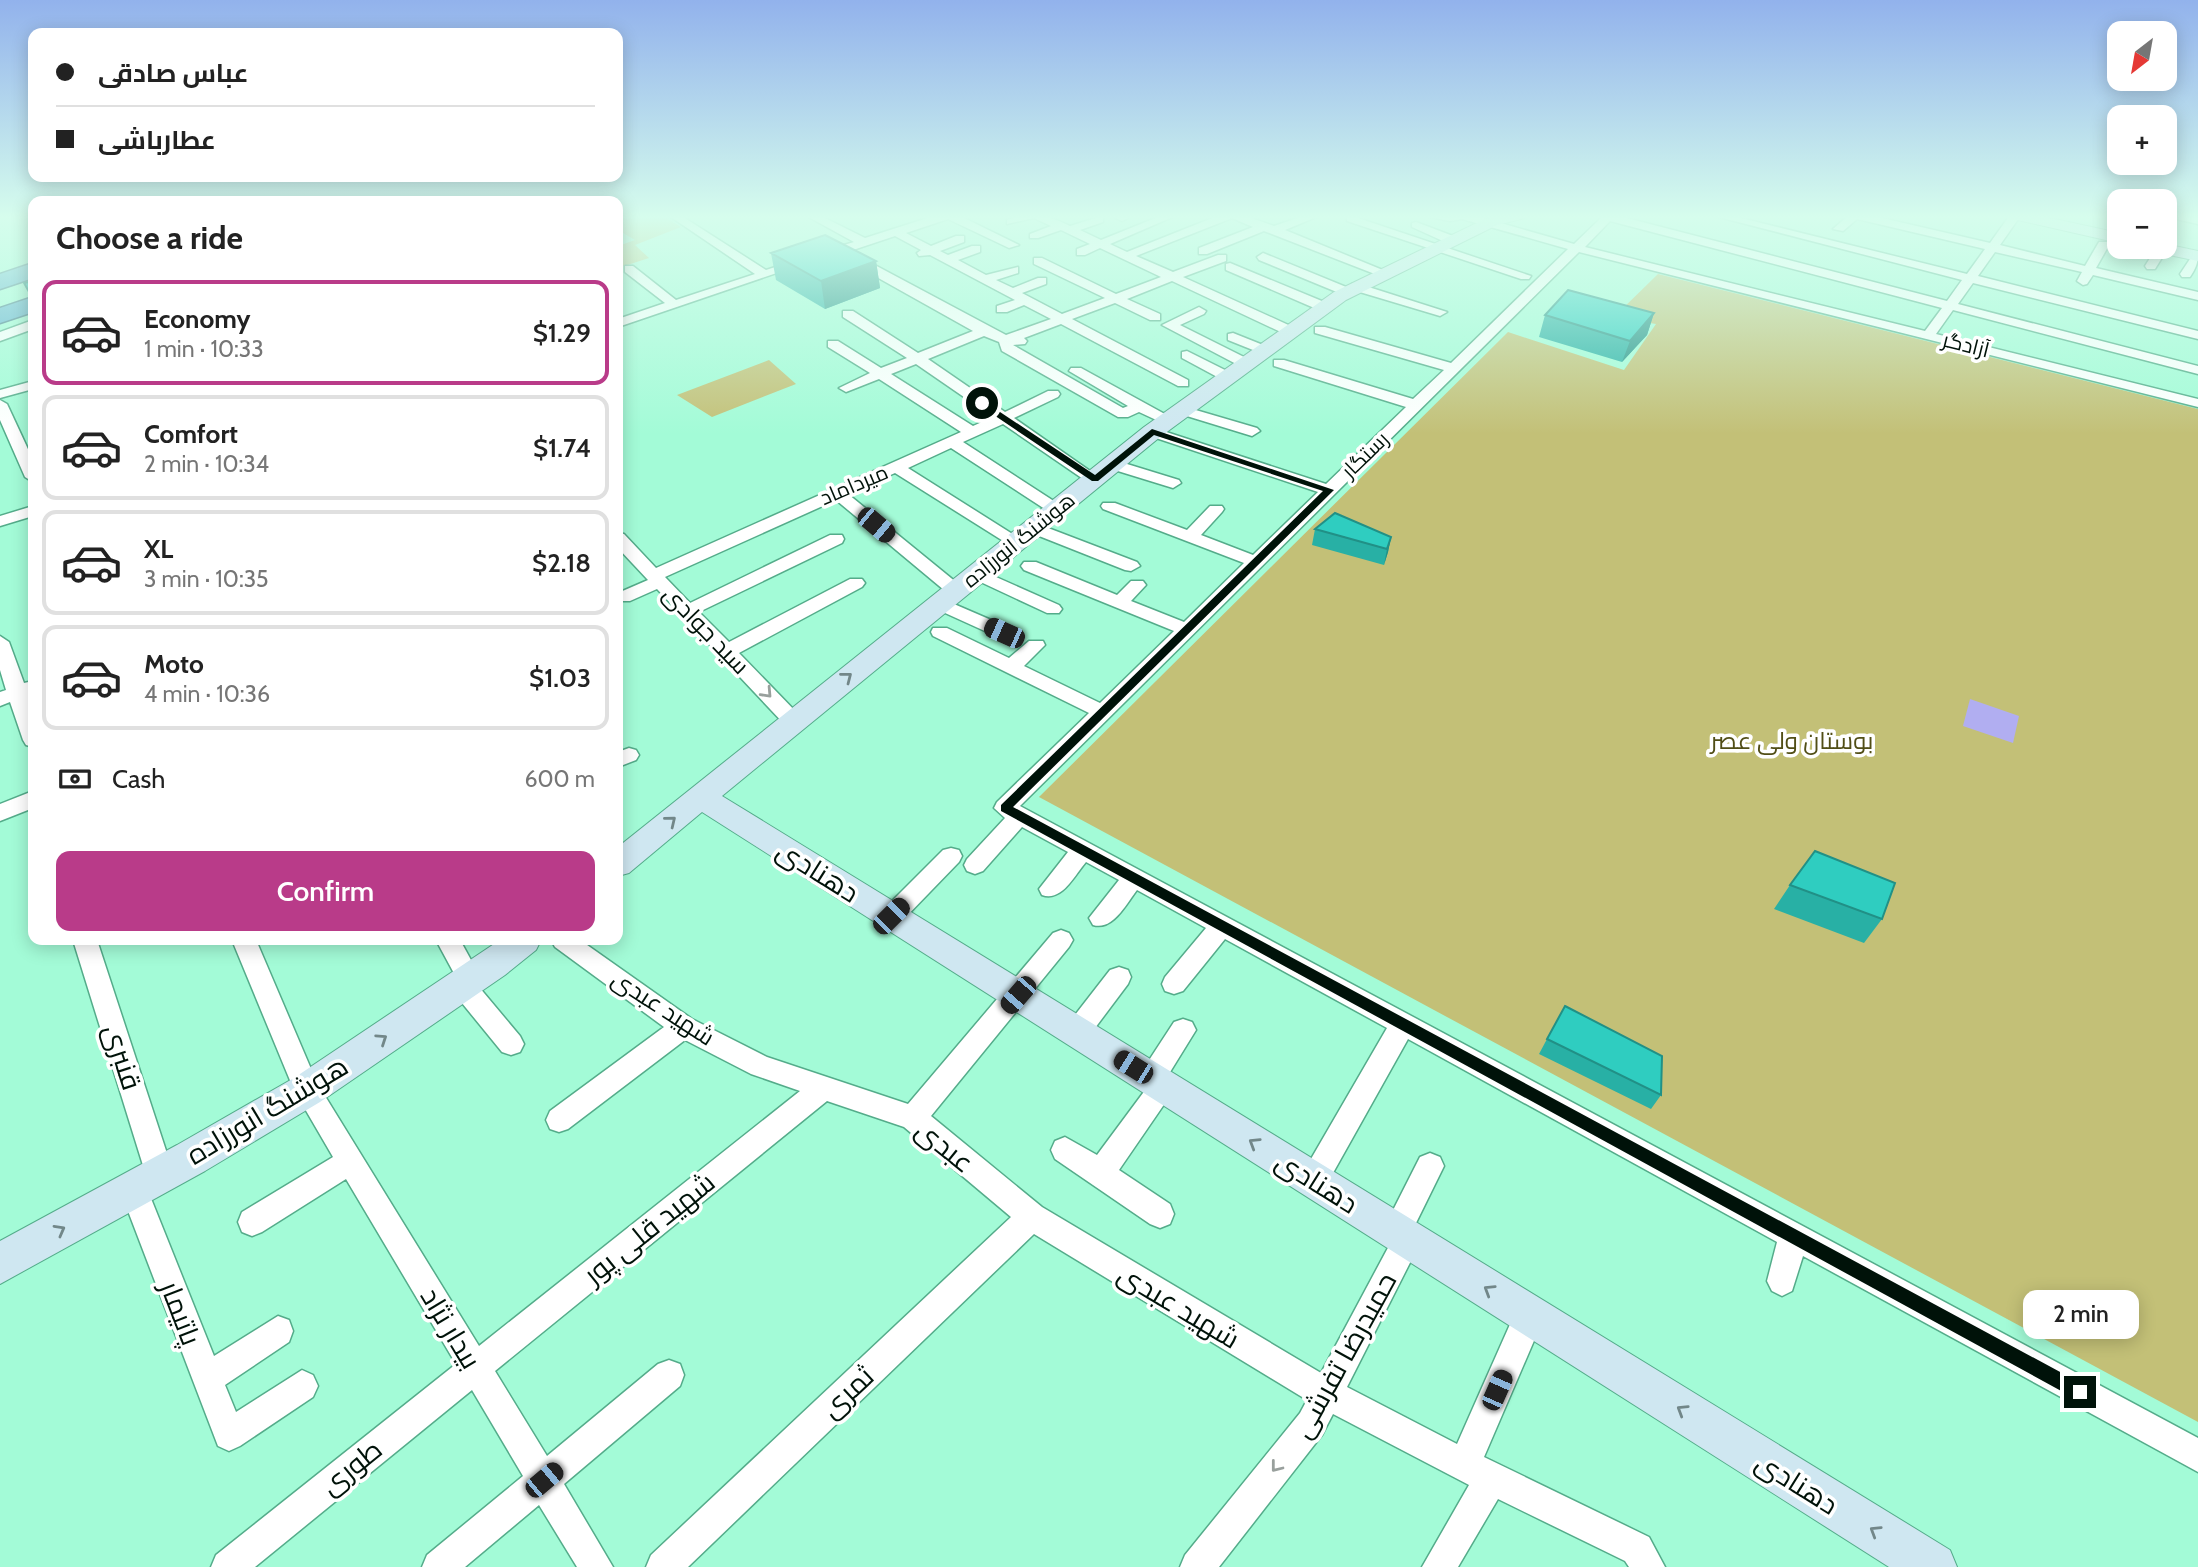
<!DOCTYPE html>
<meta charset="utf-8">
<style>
:root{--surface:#fff;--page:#f2f2f2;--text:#222;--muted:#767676;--line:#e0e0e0;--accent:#b93b89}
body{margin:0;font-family:Cabin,Cairo,sans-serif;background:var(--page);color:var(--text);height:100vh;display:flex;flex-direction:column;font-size:26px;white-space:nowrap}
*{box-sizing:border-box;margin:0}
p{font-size:23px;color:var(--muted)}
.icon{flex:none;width:38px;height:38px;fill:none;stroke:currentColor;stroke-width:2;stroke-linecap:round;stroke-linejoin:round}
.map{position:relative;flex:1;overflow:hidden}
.panel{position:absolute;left:28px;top:196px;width:595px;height:749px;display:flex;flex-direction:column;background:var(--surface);border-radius:14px;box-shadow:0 4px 18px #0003}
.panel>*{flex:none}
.hud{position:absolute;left:28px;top:28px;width:595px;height:154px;border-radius:14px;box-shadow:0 4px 18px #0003;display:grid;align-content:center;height:154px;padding:0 28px;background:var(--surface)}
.needle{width:46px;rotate:211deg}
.fabs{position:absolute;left:2107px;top:21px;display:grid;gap:14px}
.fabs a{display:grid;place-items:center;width:70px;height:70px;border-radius:14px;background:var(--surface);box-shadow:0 4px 18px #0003;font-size:35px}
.end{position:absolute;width:32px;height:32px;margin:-16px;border:9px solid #001209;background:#fff;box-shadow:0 0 0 4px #fff}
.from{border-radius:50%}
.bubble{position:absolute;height:49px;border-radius:14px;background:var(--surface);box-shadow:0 4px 18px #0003;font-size:23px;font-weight:600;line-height:49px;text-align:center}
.car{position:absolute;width:21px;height:42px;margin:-21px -10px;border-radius:9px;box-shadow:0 0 5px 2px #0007;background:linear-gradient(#222 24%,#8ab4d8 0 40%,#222 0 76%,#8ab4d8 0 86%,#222 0)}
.hud b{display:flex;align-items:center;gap:24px;height:66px;font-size:26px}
.hud b+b{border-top:2px solid var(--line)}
.hud i{width:18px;height:18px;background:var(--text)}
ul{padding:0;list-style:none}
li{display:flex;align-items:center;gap:21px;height:105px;margin:0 14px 10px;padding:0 14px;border:4px solid var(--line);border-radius:14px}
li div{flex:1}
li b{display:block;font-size:26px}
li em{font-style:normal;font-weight:600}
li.active{border-color:var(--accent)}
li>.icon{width:63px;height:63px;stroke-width:1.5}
h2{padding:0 28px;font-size:32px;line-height:84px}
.pay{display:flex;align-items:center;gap:18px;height:77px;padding:0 28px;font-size:26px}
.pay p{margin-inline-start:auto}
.action{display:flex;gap:14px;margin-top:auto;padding:14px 28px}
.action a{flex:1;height:80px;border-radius:14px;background:var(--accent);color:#fff;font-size:28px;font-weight:600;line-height:80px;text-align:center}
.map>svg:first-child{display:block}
</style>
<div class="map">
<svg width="2198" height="1567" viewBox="0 0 2198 1567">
<rect width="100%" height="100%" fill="#a3fbd7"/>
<!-- green -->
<path fill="#c3c077" d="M 618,215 L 661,215 L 681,227 L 635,245 L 649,258 L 618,268 L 618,246 L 635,240 L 618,230 Z
M 1658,274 L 2198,409 L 2198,1422 L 1039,797 L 1508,332 L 1624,370 L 1656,324 L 1614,317 Z
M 769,360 L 796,384 L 712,417 L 677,395 Z"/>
<!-- water -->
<path fill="#b1aef1" d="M 1970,699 L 2019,716 L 2013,743 L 1963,726 Z"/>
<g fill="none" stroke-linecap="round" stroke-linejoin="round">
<defs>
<path id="street" d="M 668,215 L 680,215 L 766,270 L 800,259 L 806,263 L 618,327 L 618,319 L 665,303 L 625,272 L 625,266 L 633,266 L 676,300 L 755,274 Z
M 805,215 L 819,215 L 865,238 L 937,215 L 958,215 L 1019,245 L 1009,248 L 948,219 L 906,233 L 931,246 L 956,236 L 964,236 L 964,242 L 940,251 L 948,255 L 972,246 L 980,246 L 980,252 L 958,260 L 986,275 L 1018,267 L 1018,273 L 996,280 L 1013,288 L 1038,278 L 1046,278 L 1046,284 L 1022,293 L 1062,314 L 1105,298 L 1034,264 L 1034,258 L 1042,258 L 1116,294 L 1161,277 L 1100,248 L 1085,255 L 1077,255 L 1077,249 L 1090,244 L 1061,230 L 1038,238 L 1030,238 L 1030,234 L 1051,226 L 1034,218 L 1007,224 L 1007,220 C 1031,211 1047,215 1070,226 L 1099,217 L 1103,218 L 1103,222 L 1080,230 L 1101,240 L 1163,215 L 1177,215 L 1110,244 L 1127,252 L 1220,215 L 1243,215 L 1274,226 L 1306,215 L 1321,215 L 1285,230 L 1390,273 L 1388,276 L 1380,276 L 1264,231 L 1207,254 L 1199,254 L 1199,248 L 1253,227 L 1232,218 L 1136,256 L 1173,272 L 1218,255 L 1226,255 L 1226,261 L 1183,277 L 1295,328 L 1295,334 L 1285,334 L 1172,281 L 1127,299 L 1160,314 L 1160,320 L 1150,320 L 1115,303 L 1072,319 L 1188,380 L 1188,386 L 1178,386 L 1061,324 L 1024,338 L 1027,341 L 1025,344 L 1013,345 L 1123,408 L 1128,406 L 1069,371 L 1071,368 L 1081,368 L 1172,418 L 1174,421 L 1167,425 L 1139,412 L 1128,417 L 1118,417 L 1002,351 L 999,342 L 984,336 L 928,359 L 1005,412 L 1048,391 L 1058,391 L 1060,394 L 1058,397 L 1014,418 L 1103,480 L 1095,485 L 1089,483 L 1003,424 L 963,442 L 1063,507 L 1065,510 L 1063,513 L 1051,513 L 951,448 L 908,468 L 1022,540 L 1024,544 L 1022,548 L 1016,549 L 895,473 L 848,494 L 962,587 L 965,591 L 956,596 L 950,595 L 836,500 L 665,577 L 690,603 L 830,535 L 842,535 L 844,539 L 842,543 L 699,612 L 729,642 L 850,579 L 862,579 L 865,583 L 862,587 L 739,653 L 801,717 L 804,722 L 801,727 L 787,727 L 657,589 L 630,601 L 618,601 L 618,593 L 648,580 L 618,548 L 618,533 L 624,534 L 656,568 L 961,432 L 879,379 L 846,392 L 839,388 L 870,373 L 828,347 L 828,341 L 838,341 L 881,368 L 907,358 L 843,317 L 843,311 L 853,311 L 918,353 L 973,331 L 848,261 L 848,255 L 856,255 L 1006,335 L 1051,319 L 1024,305 L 1007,312 L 997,312 L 997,306 L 1015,300 L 930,255 L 919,256 L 917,253 L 921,250 L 895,236 L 835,256 L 827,256 L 827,250 L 854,242 ZM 916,364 L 993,417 L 973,426 L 891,374 Z
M 1109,215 L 1124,215 L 1128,218 L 1122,221 Z
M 1429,215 L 1473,215 L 1574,244 L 1604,215 L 1615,215 L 1947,301 L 1962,280 L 1711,215 L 1729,215 L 1967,274 L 1985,249 L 1857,219 L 1843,231 L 1833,229 L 1849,215 L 1869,215 L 1990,243 L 2010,215 L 2021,215 L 2000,245 L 2085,266 L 2099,242 L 2107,242 L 2109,245 L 2096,268 L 2198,292 L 2198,300 L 2093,275 L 2087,284 L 2083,285 L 2077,281 L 2082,272 L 1995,252 L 1978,276 L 2198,331 L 2198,339 L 1973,283 L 1958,304 L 2198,366 L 2198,374 L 1953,310 L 1936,334 L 2198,399 L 2198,407 L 1579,252 L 1020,806 L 2198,1438 L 2198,1472 L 1803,1256 L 1792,1291 L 1782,1296 L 1772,1291 L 1767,1281 L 1777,1242 L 1408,1039 L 1324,1189 L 1314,1193 L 1304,1189 L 1300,1180 L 1304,1171 L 1387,1028 L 1225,939 L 1183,991 L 1174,994 L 1165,991 L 1162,984 L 1165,977 L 1206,928 L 1137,890 C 1126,904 1113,931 1093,925 L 1089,918 L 1119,880 L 1086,862 C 1074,876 1062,902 1042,895 L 1039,889 L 1068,852 L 1022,827 L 983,871 L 975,874 L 967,871 L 964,865 L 967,859 L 1005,818 L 994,808 L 997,802 L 1089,713 L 933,636 L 931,632 L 933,628 L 947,628 L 1009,658 L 1029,641 L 1043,641 L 1045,645 L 1024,666 L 1100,703 L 1174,631 L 1024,570 L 1021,566 L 1024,562 L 1036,562 L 1117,595 L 1131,581 L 1143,581 L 1146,585 L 1131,601 L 1184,622 L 1244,563 L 1103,509 L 1101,506 L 1103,503 L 1115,503 L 1187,530 L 1210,506 L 1222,506 L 1224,509 L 1222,512 L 1201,535 L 1253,555 L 1318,492 L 1147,435 L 1144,432 L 1147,429 L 1157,429 L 1326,484 L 1406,407 L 1274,366 L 1274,360 L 1284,360 L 1413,399 L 1444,370 L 1315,333 L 1315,327 L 1325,327 L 1451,363 L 1568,249 L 1462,219 L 1450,221 L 1430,217 ZM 1610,221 L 1942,308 L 1925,331 L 1585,247 Z
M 2165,215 L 2198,218 L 2198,224 L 2167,217 Z
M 1347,217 L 1355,217 L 1531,276 L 1529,279 L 1521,279 L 1347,221 Z
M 1416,222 L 1453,236 L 1455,239 L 1445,242 L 1412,227 L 1412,223 Z
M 2165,245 L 2168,248 L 2155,269 L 2147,269 L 2145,266 L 2157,247 Z
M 2198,252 C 2198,263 2196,268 2190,277 L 2182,277 L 2180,274 L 2194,253 Z
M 1263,253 L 1351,289 L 1352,284 L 1356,283 L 1447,312 L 1440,316 L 1353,290 L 1352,295 L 1344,295 L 1259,260 L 1257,257 Z
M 1230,263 L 1329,304 L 1330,307 L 1324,311 L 1319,310 L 1226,270 L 1226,264 Z
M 1199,307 L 1206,311 L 1204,314 L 1180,325 L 1250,360 L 1250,366 L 1240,366 L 1162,325 Z
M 33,320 L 33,329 L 0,341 L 0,332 Z
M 1233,333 L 1268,347 L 1270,350 L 1263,354 L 1228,340 L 1228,334 Z
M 1187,351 L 1231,373 L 1233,376 L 1226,380 L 1221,379 L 1182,358 L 1182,352 Z
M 33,381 L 33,389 L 0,398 L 0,390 Z
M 0,400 L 7,404 L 33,460 L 33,482 L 25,477 L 0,420 Z
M 1182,406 L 1257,428 L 1260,431 L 1252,436 L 1177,413 L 1175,410 Z
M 1114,460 L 1179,480 L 1181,483 L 1173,488 L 1108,468 L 1106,465 Z
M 33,506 L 33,516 L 0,526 L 0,516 Z
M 1035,523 L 1137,562 L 1140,566 L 1131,571 L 1125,570 L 1029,532 L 1027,528 L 1029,524 Z
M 978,569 L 1059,605 L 1062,609 L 1059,613 L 1047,613 L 972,578 L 969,574 Z
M 940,598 L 1012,629 L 1014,633 L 1005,639 L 998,637 L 934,608 L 931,604 L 934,600 Z
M 0,636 L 9,642 L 24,683 L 33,681 L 33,694 L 28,696 L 33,711 L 33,747 L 26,745 L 23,740 L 10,702 L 0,706 L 0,692 L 6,690 L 0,670 Z
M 629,748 L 636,750 L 639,755 L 636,760 L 618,767 L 618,752 Z
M 33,791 L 33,808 L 0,821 L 0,804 Z
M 951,848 L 959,850 L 962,856 L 959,862 L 899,924 L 891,926 L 883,924 L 879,917 L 883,910 L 943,850 Z
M 1061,930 L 1069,933 L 1073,940 L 1069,947 L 931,1116 L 1042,1207 L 1321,1373 L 1390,1244 L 1386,1242 L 1382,1232 L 1420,1157 L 1430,1153 L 1440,1157 L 1444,1166 L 1414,1227 L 1418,1229 L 1422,1239 L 1347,1387 L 1457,1444 L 1519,1304 L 1530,1300 L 1541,1304 L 1545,1315 L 1484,1457 L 1649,1537 L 1665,1567 L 1629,1567 L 1625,1561 L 1498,1499 L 1458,1567 L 1422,1567 L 1469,1485 L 1333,1414 L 1322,1435 L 1219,1567 L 1180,1567 L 1185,1555 L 1300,1413 L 1307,1400 L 1034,1234 L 688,1567 L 646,1567 L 651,1555 L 1011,1217 L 904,1127 L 827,1101 L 495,1371 L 547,1456 L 658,1364 L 669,1360 L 680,1364 L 684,1375 L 680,1386 L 564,1484 L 613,1567 L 577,1567 L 539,1505 L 465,1567 L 422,1567 L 427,1555 L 523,1476 L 472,1390 L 255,1567 L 211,1567 L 216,1555 L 456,1364 L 346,1179 L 262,1232 L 252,1236 L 242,1232 L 238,1222 L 242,1212 L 333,1157 L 294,1090 L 232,940 L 256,940 L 317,1083 L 479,1346 L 800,1091 L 751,1074 L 685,1040 L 568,1129 L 559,1132 L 550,1129 L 546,1120 L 550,1111 L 664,1027 L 555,947 L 551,940 L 580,940 L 692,1019 L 767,1057 L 908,1104 L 1053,933 Z
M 73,940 L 97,940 L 174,1175 L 170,1184 L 160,1188 L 150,1184 L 146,1175 Z
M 436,940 L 460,940 L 482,980 L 479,987 L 520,1036 L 524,1044 L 520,1052 L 511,1055 L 502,1052 L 453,992 L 450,985 L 456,977 Z
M 1119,967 L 1128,970 L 1131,977 L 1128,984 L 1086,1040 L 1077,1043 L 1068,1040 L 1064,1032 L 1068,1024 L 1110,970 Z
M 1183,1019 L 1192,1022 L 1196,1030 L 1167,1077 L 1172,1079 L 1176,1087 L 1119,1170 L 1170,1204 L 1174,1214 L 1170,1224 L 1160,1228 L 1150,1224 L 1055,1159 L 1051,1150 L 1055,1141 L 1065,1137 L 1097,1155 L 1146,1089 L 1142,1087 L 1138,1079 L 1142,1071 L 1174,1022 Z
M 134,1177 L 144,1181 L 214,1356 L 278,1316 L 289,1320 L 293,1331 L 289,1342 L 225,1385 L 236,1412 L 302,1370 L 313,1375 L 318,1386 L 313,1397 L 240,1446 L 229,1451 L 218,1446 L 120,1190 L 124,1181 Z"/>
<path id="secondary" d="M 1501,215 L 1527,215 L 1525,218 L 1497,225 L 1346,300 L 1160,437 L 722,796 L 1950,1550 L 1957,1567 L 1889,1567 L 702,812 L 629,873 L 618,876 L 618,847 L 1144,427 L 1334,292 L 1485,219 Z
M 2007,215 L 2036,215 L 2119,233 L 2119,243 L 2009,218 Z
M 2165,244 L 2198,251 L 2198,261 L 2150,251 L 2148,247 L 2165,247 Z
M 500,940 L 541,940 L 536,950 L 505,975 L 320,1102 L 205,1171 L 0,1284 L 0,1241 L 177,1145 L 294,1078 Z"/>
<path id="highway" d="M 33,263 L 33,278 L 0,289 L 0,274 Z
M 33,297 L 33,312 L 0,323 L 0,308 Z"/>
</defs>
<!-- street casing -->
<use href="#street" stroke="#54ac8a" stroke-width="3"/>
<!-- secondary casing -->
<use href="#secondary" stroke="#54ac8a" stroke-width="2"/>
<!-- highway casing -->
<use href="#highway" stroke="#3d788a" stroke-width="3"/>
<!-- street -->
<use href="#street" fill="#fff" fill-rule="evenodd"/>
<!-- secondary -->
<use href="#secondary" fill="#cfe7f1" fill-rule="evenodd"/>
<!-- highway -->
<use href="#highway" fill="#5eafcf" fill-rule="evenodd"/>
</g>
<!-- wall -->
<path fill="#28b0a5" d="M 771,253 L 876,261 L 880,288 L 825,309 L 776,280 Z
M 1654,313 L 1647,335 L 1622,362 L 1539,337 L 1545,315 Z
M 1315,529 L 1391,537 L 1388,552 L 1384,565 L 1312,545 Z
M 1790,885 L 1882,919 L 1864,943 L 1774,909 Z
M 1547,1039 L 1661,1095 L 1651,1109 L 1539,1054 Z"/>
<!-- shaded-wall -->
<path fill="#219086" d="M 876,261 L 880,288 L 825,309 L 821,281 Z
M 1654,313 L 1647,335 L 1622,362 L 1630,341 Z
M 1391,537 L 1388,552 L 1384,565 L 1387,549 Z"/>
<!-- building -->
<path fill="#2fcdc0" stroke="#219086" stroke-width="2" d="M 825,235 L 876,261 L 821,281 L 771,253 Z
M 33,281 L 33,299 L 24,283 Z
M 1568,290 L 1654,313 L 1630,341 L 1545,315 Z
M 1335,513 L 1391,537 L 1387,549 L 1315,529 Z
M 1815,851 L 1895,883 L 1882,919 L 1790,885 Z
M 1565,1006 L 1662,1056 L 1661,1095 L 1547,1039 Z"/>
<!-- one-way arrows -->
<defs><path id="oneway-chevron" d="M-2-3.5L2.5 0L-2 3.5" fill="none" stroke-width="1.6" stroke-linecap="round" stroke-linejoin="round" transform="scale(1.75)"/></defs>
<g stroke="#728789">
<use href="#oneway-chevron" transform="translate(847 677) rotate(-38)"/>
<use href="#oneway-chevron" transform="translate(671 821) rotate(-39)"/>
<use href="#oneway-chevron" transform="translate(382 1039) rotate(-34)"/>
<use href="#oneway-chevron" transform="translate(1254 1143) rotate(-148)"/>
<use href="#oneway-chevron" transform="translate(60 1230) rotate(-29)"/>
<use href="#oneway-chevron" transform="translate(1489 1290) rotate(-148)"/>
<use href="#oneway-chevron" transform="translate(1682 1410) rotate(-148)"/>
<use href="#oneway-chevron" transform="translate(1875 1531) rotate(-148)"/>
</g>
<g stroke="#99a09d">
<use href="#oneway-chevron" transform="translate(767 693) rotate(47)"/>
<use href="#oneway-chevron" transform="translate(1276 1467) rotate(128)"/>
</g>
<!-- sky -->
<linearGradient id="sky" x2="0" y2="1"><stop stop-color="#92b2ec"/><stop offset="0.5" stop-color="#d6fded"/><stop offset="1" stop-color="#d6fded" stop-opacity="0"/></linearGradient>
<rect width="2198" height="434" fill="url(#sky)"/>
<!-- route -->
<path fill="#001209" d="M 979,402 L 985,402 L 1095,475 L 1152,429 L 1334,490 L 1013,807 L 2086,1386 L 2089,1392 L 2086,1398 L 2080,1401 L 2074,1398 L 1001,811 L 1001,805 L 1323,491 L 1154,435 L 1098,481 L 1092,481 L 979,405 Z"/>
<g text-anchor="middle" stroke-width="7" stroke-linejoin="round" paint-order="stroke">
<!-- far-street labels -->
<g font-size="21" fill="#001209" stroke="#fff">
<text transform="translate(1966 345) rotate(14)" y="7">آزادگر</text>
<text transform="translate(1365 455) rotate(-44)" y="7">رستگار</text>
<text transform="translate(854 485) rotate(-23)" y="7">میرداماد</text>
<text transform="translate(1019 540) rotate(-39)" y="7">هوشنگ انورزاده</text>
</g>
<!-- street labels -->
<g font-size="24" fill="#001209" stroke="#fff">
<text transform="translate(706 630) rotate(46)" y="8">سید جوادی</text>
<text transform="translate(663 1008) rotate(33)" y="8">شهید عبدی</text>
</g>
<!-- park labels -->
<g font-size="24" fill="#514e16" stroke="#fff">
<text x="1792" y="749">بوستان ولی عصر</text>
</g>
<!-- near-street labels -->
<g font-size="28" fill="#001209" stroke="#fff">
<text transform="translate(818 871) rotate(32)" y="10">دهنادی</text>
<text transform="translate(123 1057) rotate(72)" y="10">قنبری</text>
<text transform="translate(267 1110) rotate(-31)" y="10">هوشنگ انورزاده</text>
<text transform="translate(945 1146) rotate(39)" y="10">عبدی</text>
<text transform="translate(1317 1182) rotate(32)" y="10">دهنادی</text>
<text transform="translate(649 1228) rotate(-39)" y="10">شهید قلی پور</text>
<text transform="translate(1179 1306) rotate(31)" y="10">شهید عبدی</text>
<text transform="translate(181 1313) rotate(69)" y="10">پاتیمار</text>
<text transform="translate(451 1328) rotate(59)" y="10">بیدار نژاد</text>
<text transform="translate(1344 1355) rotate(-61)" y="10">حمیدرضا تفرشی</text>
<text transform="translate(847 1392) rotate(-43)" y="10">ثمری</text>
<text transform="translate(351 1467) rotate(-39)" y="10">طوری</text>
<text transform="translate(1797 1483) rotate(32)" y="10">دهنادی</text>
</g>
</g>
</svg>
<div class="fabs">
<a><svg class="needle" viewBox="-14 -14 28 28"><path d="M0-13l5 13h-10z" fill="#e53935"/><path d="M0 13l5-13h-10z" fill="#767676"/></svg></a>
<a>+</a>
<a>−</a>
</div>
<i class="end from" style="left:982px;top:403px"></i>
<i class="end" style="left:2080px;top:1392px"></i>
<div class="bubble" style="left:2023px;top:1290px;width:116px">2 min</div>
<i class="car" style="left:876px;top:525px;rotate:130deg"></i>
<i class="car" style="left:1004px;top:633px;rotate:294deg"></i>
<i class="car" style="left:891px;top:916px;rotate:45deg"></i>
<i class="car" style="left:1018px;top:995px;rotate:221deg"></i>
<i class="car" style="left:1133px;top:1067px;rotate:302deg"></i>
<i class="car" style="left:1497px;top:1390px;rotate:24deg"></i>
<i class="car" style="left:544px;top:1480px;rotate:50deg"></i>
<div class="hud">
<b><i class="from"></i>عباس صادقی</b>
<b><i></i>عطارباشی</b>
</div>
<section class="panel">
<h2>Choose a ride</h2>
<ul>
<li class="active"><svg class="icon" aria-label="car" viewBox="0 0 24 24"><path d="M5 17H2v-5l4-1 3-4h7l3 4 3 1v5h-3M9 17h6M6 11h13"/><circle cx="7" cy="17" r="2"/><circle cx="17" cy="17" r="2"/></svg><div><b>Economy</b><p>1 min · 10:33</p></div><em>$1.29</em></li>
<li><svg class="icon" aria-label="car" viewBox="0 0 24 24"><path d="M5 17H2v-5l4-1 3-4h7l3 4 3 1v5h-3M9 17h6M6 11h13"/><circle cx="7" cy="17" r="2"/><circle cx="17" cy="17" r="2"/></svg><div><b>Comfort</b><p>2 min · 10:34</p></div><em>$1.74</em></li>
<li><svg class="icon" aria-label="car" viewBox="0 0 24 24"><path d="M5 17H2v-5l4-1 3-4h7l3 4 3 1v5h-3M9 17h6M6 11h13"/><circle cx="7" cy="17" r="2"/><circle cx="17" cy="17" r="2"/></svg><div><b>XL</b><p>3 min · 10:35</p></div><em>$2.18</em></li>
<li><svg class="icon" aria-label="car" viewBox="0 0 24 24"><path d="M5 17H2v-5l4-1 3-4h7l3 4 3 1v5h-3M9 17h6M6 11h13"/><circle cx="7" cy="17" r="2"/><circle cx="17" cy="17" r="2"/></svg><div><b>Moto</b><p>4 min · 10:36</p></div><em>$1.03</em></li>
</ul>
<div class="pay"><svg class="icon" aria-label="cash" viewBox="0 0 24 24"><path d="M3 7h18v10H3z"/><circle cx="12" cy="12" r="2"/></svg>Cash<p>600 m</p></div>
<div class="action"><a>Confirm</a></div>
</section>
</div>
